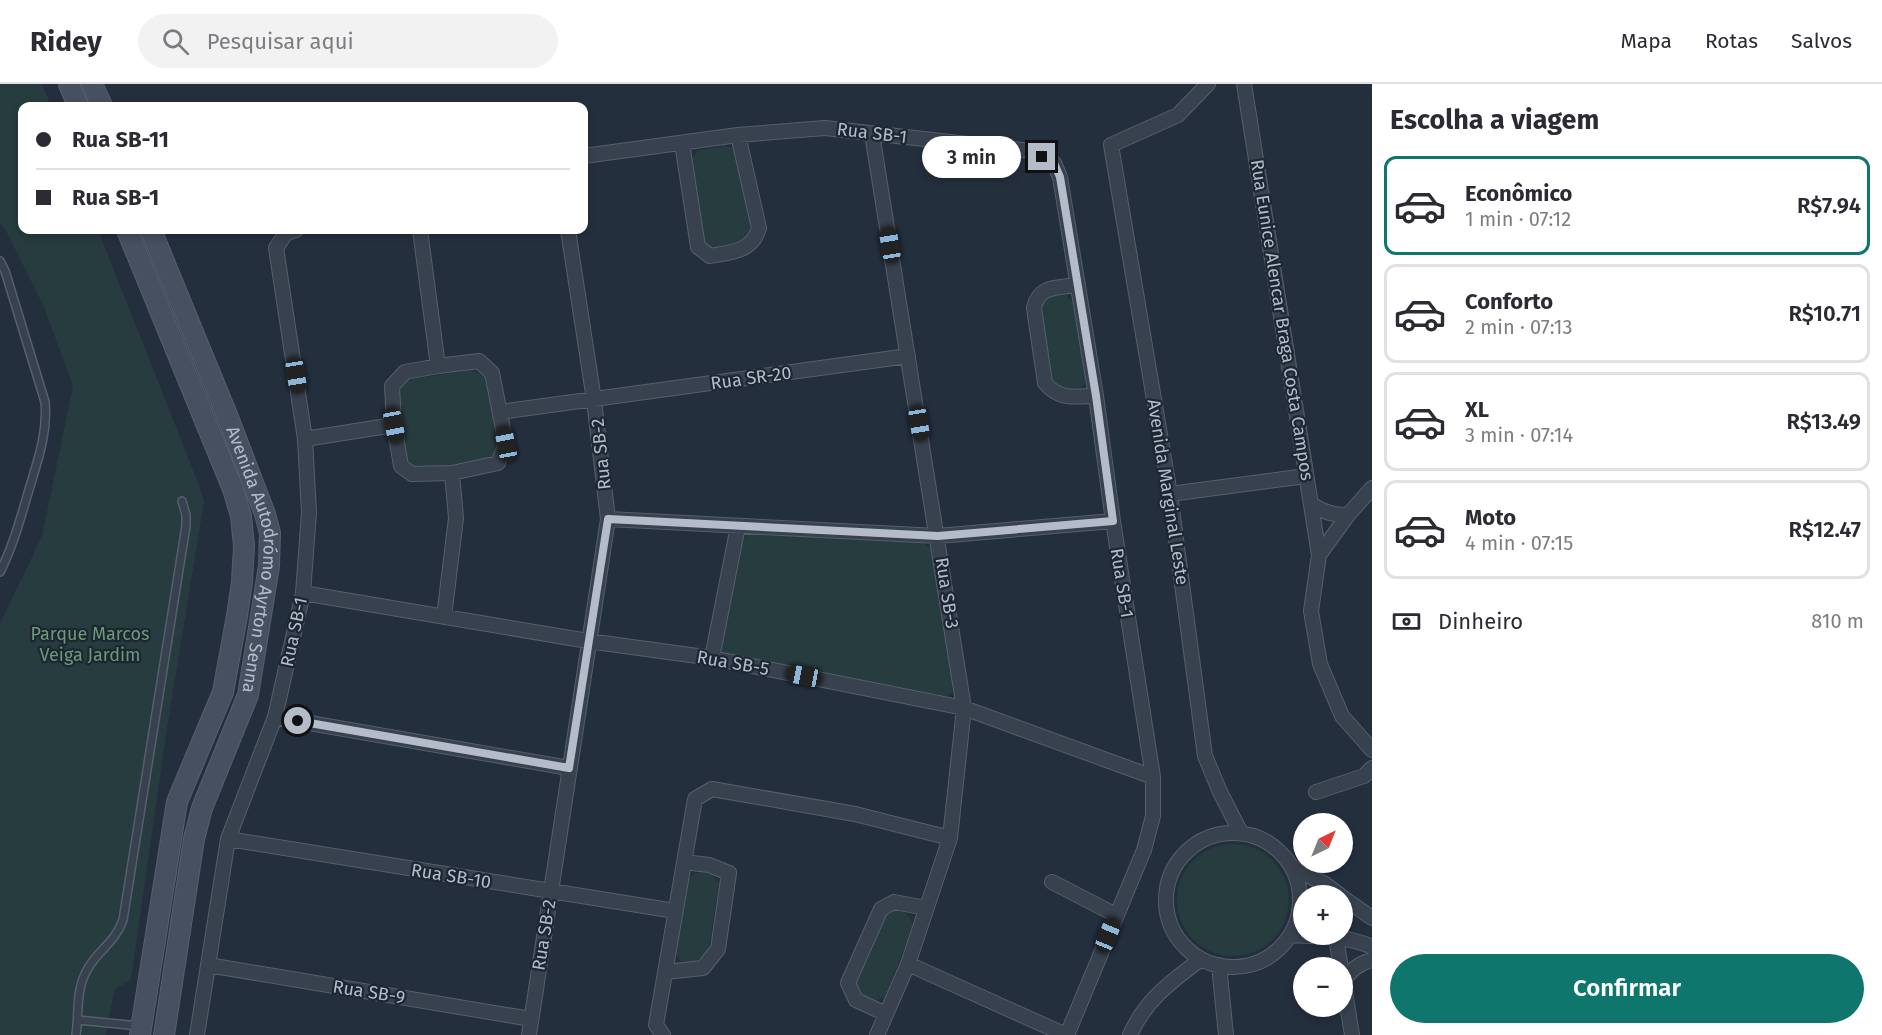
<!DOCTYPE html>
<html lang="pt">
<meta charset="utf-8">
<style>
:root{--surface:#fff;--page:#f2f2f3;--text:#2b2b33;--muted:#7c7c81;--line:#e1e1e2;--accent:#0f766e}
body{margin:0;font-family:"Fira Sans",sans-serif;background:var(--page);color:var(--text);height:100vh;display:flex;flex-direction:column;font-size:22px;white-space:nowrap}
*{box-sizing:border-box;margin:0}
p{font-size:20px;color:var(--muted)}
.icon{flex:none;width:33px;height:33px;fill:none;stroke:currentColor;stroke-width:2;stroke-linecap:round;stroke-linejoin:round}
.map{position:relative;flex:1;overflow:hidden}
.panel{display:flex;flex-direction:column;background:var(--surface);width:510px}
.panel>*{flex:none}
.hud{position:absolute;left:18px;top:18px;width:570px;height:132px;border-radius:12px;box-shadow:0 3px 9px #0003;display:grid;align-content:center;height:132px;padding:0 18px;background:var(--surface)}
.needle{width:39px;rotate:43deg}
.tools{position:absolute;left:1293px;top:729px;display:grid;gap:12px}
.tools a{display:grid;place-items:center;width:60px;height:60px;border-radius:50%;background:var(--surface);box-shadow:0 3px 9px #0003;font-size:30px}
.end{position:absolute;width:27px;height:27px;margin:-14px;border:8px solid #b4bcc9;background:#111;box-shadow:0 0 0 3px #111}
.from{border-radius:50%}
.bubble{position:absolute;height:42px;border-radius:21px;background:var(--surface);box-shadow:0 3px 9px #0003;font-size:20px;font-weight:600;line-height:42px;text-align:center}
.car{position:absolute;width:18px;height:36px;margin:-18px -9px;border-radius:8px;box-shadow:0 0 4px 2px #0007;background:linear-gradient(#222 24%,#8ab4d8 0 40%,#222 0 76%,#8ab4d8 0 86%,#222 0)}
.hud b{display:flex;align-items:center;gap:21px;height:57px;font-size:22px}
.hud b+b{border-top:2px solid var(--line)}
.hud i{width:15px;height:15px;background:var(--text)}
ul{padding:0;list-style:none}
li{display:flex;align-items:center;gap:18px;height:99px;margin:0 12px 9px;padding:0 6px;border:3px solid var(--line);border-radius:12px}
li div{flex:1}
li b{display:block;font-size:22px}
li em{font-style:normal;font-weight:600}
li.on{border-color:var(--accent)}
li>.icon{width:54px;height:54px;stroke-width:1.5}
h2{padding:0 18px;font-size:27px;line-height:72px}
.pay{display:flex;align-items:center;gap:15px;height:66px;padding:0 18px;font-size:22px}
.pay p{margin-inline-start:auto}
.cta{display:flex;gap:12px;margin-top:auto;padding:12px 18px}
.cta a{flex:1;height:69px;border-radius:36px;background:var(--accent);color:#fff;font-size:24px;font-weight:600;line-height:69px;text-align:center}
header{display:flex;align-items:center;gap:36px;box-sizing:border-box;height:84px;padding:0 30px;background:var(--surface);border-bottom:2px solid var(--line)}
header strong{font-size:28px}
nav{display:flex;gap:33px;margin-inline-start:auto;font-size:21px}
.search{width:420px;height:54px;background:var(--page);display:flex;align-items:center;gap:15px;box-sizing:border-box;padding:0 21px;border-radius:33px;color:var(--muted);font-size:22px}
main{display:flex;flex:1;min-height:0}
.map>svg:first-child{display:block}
</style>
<header>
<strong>Ridey</strong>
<div class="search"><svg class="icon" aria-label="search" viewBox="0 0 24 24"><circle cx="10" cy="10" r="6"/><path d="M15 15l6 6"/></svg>Pesquisar aqui</div>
<nav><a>Mapa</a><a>Rotas</a><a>Salvos</a></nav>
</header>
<main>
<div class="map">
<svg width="1372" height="951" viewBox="0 0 1372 951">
<rect width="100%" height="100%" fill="#242f3e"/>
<!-- green -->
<path fill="#263c3f" d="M 0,0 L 42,0 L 51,22 L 22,22 L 22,146 L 98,146 L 199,401 L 204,418 L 166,650 L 131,895 L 114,906 L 106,951 L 0,951 L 0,540 L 42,452 L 73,302 L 44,223 L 6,147 L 0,138 Z
M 725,62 L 731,63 L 736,68 L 751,140 L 748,153 L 741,161 L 712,166 L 704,159 L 692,74 L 699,66 Z
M 1046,209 L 1064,209 L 1076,221 L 1087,294 C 1082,312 1061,305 1050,297 L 1038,217 Z
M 471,286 L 483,291 L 488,297 L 497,361 L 494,371 L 486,377 L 419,386 L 411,381 L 406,374 L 397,314 L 399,303 L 406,296 Z
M 749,450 L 924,459 L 933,467 L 954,601 L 952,608 L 944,615 L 725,572 L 721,564 L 740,459 L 745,453 Z
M1177 816a56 56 0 1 1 112 0a56 56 0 1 1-112 0Z
M 703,788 L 712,791 L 719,799 L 708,869 L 703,877 L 689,881 L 681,877 L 675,869 L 686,797 L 694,790 Z
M 897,826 C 906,828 911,832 913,842 L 885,912 C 868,922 861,913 855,898 L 887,829 Z"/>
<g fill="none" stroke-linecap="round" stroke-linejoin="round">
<defs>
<path id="lane" d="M 0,177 L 5,187 L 45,318 C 48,350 37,378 28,409 C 20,436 13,462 0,488
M 78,936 L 139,942
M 76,951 C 79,931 76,908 85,890 C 95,867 114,861 123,836 L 186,442 L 186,431 L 182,417"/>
<path id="street" d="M 1208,0 L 1178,31 L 1111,61 L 1170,410 L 1205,672 L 1220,708 L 1241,749
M 1244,0 L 1319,471
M 872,50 L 964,624 L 950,754 L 908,880 L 877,951
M 682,59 L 698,163 L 710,172 C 732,168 752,168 759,144 L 738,51
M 584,72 L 738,51 L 825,44 L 1031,67 L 1054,79 L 1060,93 L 1096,312 L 1113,437 L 1153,693 L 1153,732 L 1144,766 L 1067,951
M 420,146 L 438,282
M 1077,201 C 1057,204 1039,201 1034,224 L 1045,299 C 1060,317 1075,312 1096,312
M 479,277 L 492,289 L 506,360 L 498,379 L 452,389 L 412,390 L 401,382 L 394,341 L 392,302 L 405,288 L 438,282 Z
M 500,328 L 908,272
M 305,355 L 394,341
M 1372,404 L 1348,431 L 1319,471 L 1311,527 L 1320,580 L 1342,632 L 1372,666
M 1170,410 L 1306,392
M 1311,420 C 1323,428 1333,431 1348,431
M 608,435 L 938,452 L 1113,437
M 303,509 L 588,557 L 712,574 L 964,624 L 1153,693
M 444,533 L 456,434 L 452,389
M 712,574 L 738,442
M 275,633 L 569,684
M 1316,708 L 1364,692 L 1372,684
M1166 816a67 67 0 1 1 134 0a67 67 0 1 1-134 0Z
M 228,755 L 675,827
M 1293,784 L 1325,800 L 1341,812
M 1052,798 L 1116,831
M 1342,813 L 1372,834
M 1291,851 C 1318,853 1347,851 1372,863
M 1336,854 L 1341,884
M 908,880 L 1066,951
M 208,881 L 531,935
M 1219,881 L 1226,951
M 665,888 L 703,884 L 718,865 L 729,789 L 709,781 L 684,778
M 1342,889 L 1352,951
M 1344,895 C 1352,886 1359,879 1372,876
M 886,930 L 856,916 L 848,899 L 881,825 L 894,818 L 926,824
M 197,951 L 228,755 L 275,633 L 303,509 L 309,428 L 305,355 L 276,164 L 286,149 L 296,146
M 529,951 L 608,435 L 594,316 L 568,146
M 663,951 L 656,941 L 695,715 L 712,705 L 855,730 L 950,754
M 1130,951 C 1146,915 1171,898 1201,875"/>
<g id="secondary">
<path d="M 69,0 L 78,22"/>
<path d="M 92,0 L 102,22"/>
<path d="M 127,146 L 233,405 L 241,432 L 244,462 L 242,498 L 237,532 L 223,608 L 177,718 L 140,951"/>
<path id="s1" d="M 151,146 L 227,331 L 265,430 L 270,449 L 269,482 L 248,611 L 202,724 L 194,755 L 164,951"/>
</g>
</defs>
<!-- lane casing -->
<use href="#lane" stroke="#565f6c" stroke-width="10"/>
<!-- street casing -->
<use href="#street" stroke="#565f6c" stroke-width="16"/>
<!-- secondary casing -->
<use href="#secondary" stroke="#565f6c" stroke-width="22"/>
<!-- lane -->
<use href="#lane" stroke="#38414e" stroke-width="7"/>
<!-- street -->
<use href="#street" stroke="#38414e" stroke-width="14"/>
<!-- secondary -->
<use href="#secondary" stroke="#465061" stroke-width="20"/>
</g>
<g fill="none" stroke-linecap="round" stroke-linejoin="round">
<!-- route -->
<path stroke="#b4bcc9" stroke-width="8" d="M 298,637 L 569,684 L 608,435 L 938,452 L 1113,437 L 1096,312 L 1060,93 L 1054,79 L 1042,73"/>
</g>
<g text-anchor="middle" stroke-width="4.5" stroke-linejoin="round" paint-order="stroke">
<!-- street labels -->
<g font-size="18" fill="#b4bcc9" stroke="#1d2633">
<text transform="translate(872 49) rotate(7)" y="6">Rua SB-1</text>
<text transform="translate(1282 236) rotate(81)" y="6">Rua Eunice Alencar Braga Costa Campos</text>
<text transform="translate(751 294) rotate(-8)" y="6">Rua SR-20</text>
<text transform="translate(601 370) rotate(-96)" y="6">Rua SB-2</text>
<text transform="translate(1168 408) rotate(81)" y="6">Avenida Marginal Leste</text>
<text dy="6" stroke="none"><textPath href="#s1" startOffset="350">Avenida Autodrómo Ayrton Senna</textPath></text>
<text transform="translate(1122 499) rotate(81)" y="6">Rua SB-1</text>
<text transform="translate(947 509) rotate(81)" y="6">Rua SB-3</text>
<text transform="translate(294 548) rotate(-78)" y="6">Rua SB-1</text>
<text transform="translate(733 579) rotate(10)" y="6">Rua SB-5</text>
<text transform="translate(451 792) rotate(9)" y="6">Rua SB-10</text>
<text transform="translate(544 851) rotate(-81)" y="6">Rua SB-2</text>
<text transform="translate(369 908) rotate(9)" y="6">Rua SB-9</text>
</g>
<!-- park labels -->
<g font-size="18" fill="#6b9a76" stroke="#1d2633">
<text x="90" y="556">Parque Marcos<tspan x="90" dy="21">Veiga Jardim</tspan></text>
</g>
</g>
</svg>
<div class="tools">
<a><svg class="needle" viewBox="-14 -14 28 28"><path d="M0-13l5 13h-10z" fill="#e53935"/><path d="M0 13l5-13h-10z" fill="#7c7c81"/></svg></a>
<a>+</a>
<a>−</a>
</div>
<i class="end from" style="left:298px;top:637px"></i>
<i class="end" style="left:1042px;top:73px"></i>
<div class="bubble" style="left:922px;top:52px;width:99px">3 min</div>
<i class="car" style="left:890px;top:161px;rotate:351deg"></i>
<i class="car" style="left:296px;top:291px;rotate:171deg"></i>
<i class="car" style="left:919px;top:339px;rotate:171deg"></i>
<i class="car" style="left:394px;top:341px;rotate:169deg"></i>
<i class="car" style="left:506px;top:360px;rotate:349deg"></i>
<i class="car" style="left:804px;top:592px;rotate:281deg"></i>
<i class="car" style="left:1108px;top:851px;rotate:22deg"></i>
<div class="hud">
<b><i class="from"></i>Rua SB-11</b>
<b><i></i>Rua SB-1</b>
</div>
</div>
<section class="panel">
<h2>Escolha a viagem</h2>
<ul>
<li class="on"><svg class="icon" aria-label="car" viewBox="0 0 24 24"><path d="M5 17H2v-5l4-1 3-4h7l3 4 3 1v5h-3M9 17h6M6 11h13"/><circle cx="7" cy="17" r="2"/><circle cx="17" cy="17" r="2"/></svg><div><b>Econômico</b><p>1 min · 07:12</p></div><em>R$7.94</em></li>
<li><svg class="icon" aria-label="car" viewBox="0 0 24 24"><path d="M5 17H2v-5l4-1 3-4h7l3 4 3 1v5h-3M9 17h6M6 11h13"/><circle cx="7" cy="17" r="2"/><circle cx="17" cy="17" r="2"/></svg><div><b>Conforto</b><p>2 min · 07:13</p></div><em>R$10.71</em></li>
<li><svg class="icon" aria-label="car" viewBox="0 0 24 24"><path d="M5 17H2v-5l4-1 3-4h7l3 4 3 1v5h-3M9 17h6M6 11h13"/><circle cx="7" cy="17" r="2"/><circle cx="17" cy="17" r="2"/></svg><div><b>XL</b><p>3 min · 07:14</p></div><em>R$13.49</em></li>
<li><svg class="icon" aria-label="car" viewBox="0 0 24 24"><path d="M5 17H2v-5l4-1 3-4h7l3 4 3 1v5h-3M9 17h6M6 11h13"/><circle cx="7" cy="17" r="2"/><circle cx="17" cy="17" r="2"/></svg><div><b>Moto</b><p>4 min · 07:15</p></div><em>R$12.47</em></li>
</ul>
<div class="pay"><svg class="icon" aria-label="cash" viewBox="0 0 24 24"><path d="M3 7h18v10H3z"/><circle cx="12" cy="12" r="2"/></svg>Dinheiro<p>810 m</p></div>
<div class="cta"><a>Confirmar</a></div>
</section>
</main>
